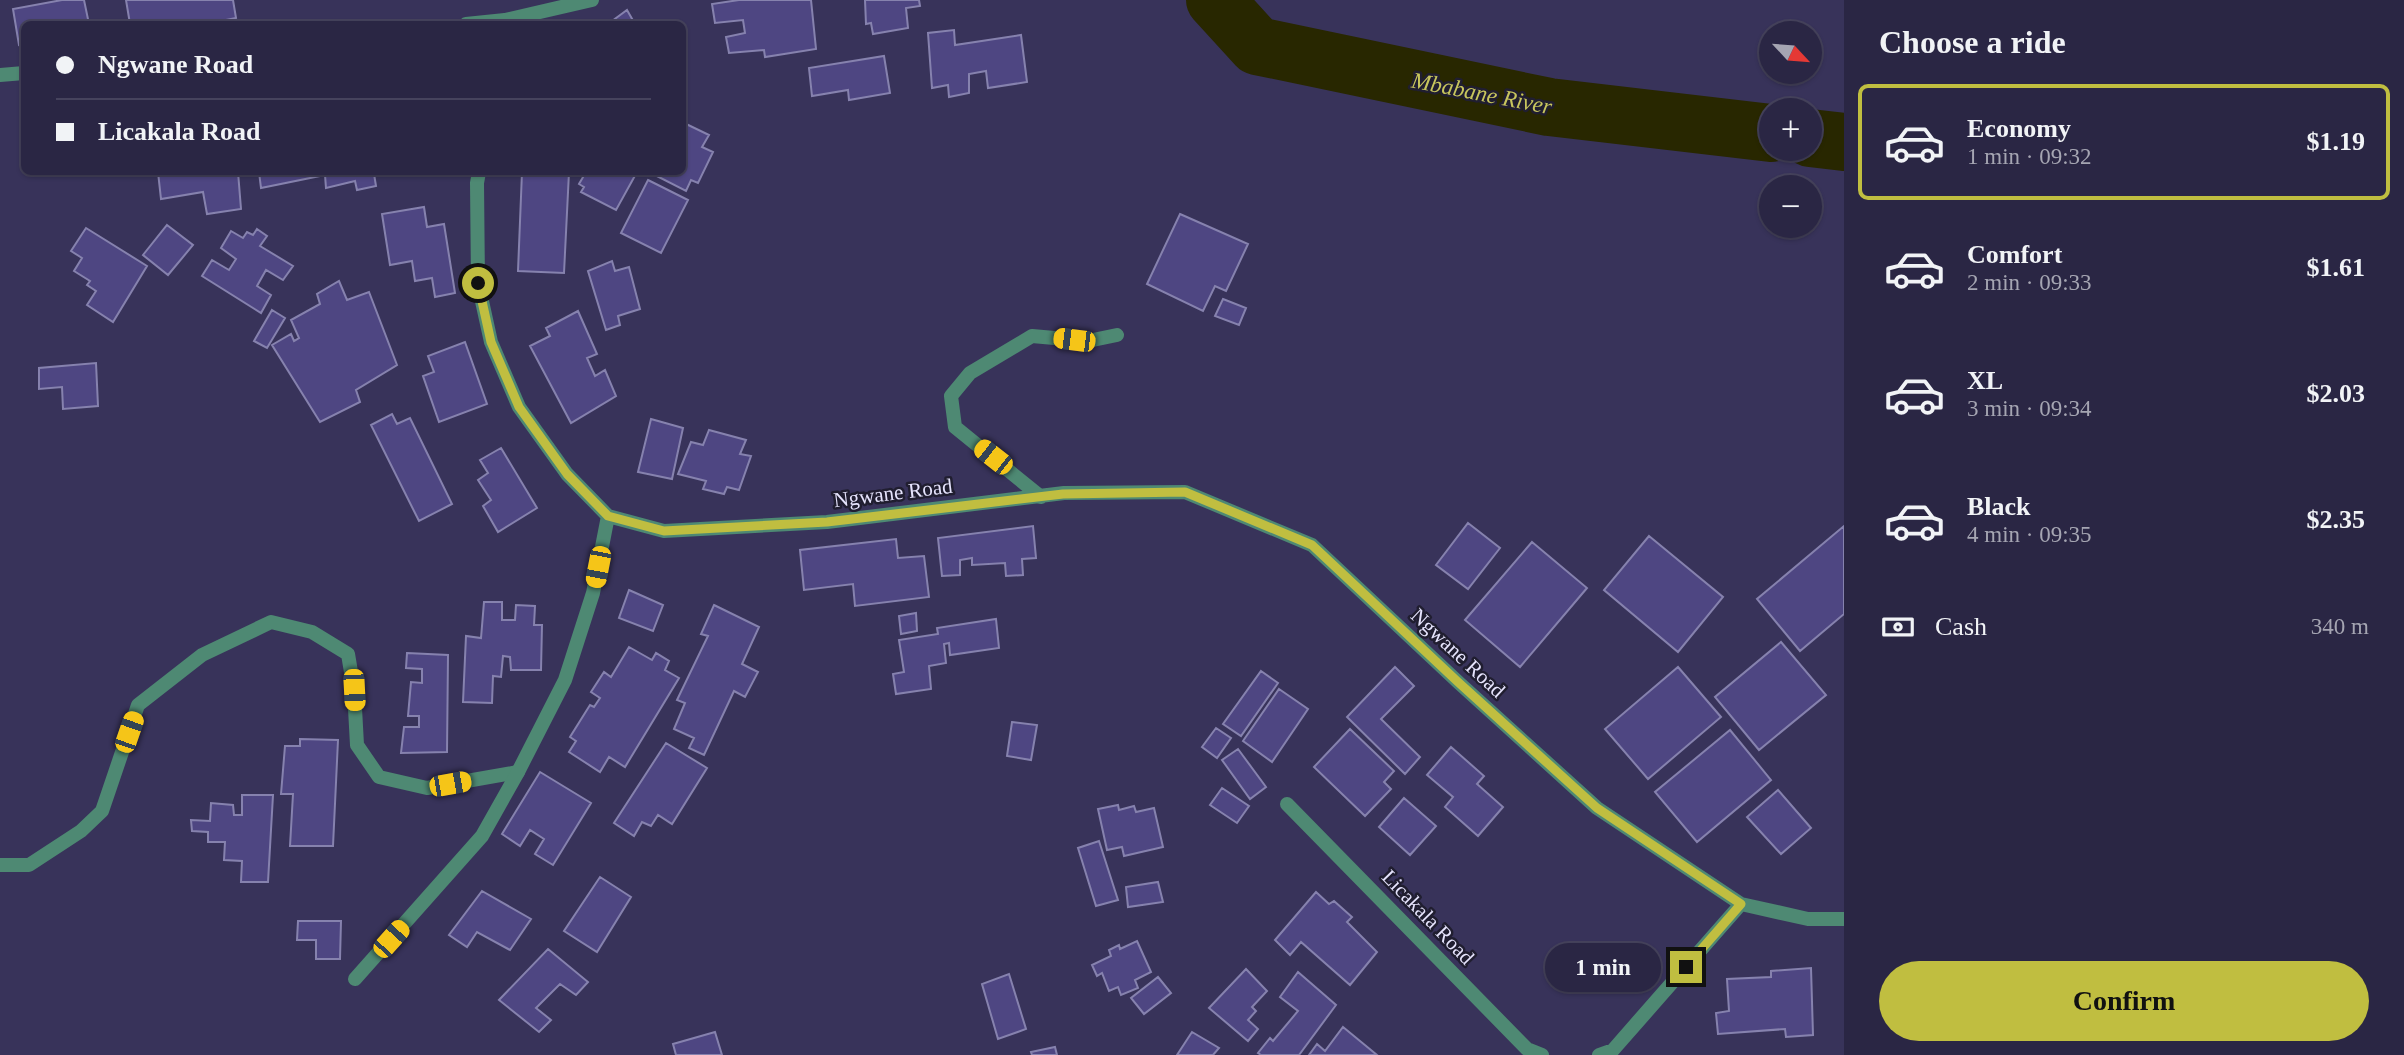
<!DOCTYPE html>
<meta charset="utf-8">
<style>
:root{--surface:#2a2644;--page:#36324f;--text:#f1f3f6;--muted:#a5a5b2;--line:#46435d;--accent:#c0be40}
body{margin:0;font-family:"Times New Roman",serif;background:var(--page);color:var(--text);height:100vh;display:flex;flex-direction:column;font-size:26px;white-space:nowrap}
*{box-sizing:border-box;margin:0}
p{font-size:23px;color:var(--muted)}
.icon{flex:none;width:38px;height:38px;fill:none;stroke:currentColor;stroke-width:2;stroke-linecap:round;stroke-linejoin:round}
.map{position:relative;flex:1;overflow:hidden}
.details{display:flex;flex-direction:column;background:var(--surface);width:560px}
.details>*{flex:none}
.top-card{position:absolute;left:21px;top:21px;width:665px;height:154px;border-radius:10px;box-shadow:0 2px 5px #0004,0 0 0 2px var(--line);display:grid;align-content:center;height:154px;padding:0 35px;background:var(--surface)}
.needle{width:46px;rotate:116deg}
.controls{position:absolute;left:1759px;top:21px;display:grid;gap:14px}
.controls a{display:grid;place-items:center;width:63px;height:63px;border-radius:50%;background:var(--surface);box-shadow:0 2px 5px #0004,0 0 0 2px var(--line);font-size:35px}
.end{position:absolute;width:32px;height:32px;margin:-16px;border:9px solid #c0be40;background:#111;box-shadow:0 0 0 4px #111}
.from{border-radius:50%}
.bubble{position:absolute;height:49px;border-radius:24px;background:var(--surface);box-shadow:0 2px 5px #0004,0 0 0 2px var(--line);font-size:23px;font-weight:600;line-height:49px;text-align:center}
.car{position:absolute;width:21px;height:42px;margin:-21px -10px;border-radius:9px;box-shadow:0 0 5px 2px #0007;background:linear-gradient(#f5c518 24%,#345 0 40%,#f5c518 0 76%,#345 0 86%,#f5c518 0)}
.top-card b{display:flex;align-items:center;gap:24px;height:66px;font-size:26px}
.top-card b+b{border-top:2px solid var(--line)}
.top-card i{width:18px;height:18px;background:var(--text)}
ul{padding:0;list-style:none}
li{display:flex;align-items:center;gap:21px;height:116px;margin:0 14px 10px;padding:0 21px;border:4px solid transparent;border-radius:10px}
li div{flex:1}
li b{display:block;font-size:26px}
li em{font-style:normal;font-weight:600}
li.selected{border-color:var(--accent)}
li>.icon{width:63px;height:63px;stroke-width:1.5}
h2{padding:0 35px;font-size:32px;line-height:84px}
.pay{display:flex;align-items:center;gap:18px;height:77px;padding:0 35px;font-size:26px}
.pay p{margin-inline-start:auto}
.primary-button{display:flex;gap:14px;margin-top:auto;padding:14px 35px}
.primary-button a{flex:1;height:80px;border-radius:42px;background:var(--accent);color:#111;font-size:28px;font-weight:600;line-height:80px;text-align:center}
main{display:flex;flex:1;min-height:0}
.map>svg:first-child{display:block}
</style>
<main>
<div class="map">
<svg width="1844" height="1055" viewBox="0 0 1844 1055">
<rect width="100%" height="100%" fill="#38335a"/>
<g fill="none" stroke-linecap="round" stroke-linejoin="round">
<!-- river -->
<path stroke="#282700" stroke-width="58" d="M 1215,0 L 1257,46 L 1549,107 L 1771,133
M 1810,138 L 1844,142"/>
</g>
<!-- building -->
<path fill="#4e4682" stroke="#8682ae" stroke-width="2" d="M 62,0 L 84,0 L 89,24 L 24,24 L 24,44 L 19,45 L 13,9 Z
M 126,0 L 233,0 L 236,18 L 206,24 L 130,24 Z
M 739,0 L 811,0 L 816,49 L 765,57 L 764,50 L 729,53 L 726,37 L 745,33 L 743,20 L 715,23 L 712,4 Z
M 865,0 L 919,0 L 920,6 L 906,8 L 908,28 L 873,34 L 871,23 L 866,24 Z
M 627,10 L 635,24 L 608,24 Z
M 954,30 L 955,45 L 1021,35 L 1027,82 L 988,88 L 986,71 L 969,74 L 969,93 L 949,97 L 948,85 L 932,88 L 928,33 Z
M 884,56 L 890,93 L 849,100 L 848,90 L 812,96 L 809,68 Z
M 682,122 L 709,135 L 702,147 L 713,152 L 698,183 L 691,180 L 686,191 L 649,172 L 682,172 Z
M 158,172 L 238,172 L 241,209 L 207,214 L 203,192 L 161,199 Z
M 259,172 L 381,172 L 374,174 L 376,186 L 357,190 L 355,181 L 326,188 L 325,175 L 261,188 Z
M 522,172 L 569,172 L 564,273 L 518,271 Z
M 586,172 L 592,173 L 637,172 L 616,210 L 581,192 L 584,187 L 579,184 Z
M 648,180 L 688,200 L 661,253 L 621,233 Z
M 424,207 L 427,227 L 444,224 L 455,293 L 435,297 L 432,278 L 415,281 L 412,261 L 390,265 L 382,214 Z
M 1180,214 L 1248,244 L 1226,291 L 1215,286 L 1203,311 L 1147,284 Z
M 167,225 L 193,245 L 168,275 L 143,255 Z
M 86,228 L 147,266 L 113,322 L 87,305 L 96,291 L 87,285 L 90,281 L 74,271 L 82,258 L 71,251 Z
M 257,229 L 267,236 L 260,246 L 293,266 L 283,280 L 266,270 L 257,286 L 271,295 L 261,313 L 202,276 L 212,260 L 229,270 L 236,259 L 221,248 L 231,231 L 243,238 L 247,232 L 253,235 Z
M 612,261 L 615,271 L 629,267 L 640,309 L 618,316 L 620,325 L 606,330 L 588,271 Z
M 339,281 L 347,300 L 369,292 L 397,365 L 356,390 L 360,402 L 320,422 L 272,345 L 291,334 L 294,341 L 299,338 L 291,320 L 320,304 L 317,294 Z
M 1223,299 L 1246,308 L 1239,325 L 1215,316 Z
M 272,310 L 285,318 L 267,348 L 254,341 Z
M 578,311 L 597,354 L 587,358 L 595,376 L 605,370 L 616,396 L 571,423 L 530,346 L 550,336 L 546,328 Z
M 465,342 L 487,404 L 439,422 L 423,376 L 434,372 L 428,356 Z
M 96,363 L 98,406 L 63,409 L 62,387 L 39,389 L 39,368 Z
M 392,414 L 397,424 L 410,418 L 452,504 L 419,521 L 371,425 Z
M 651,419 L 683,428 L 672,479 L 638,472 Z
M 709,430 L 746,440 L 740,454 L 751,456 L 739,490 L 727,487 L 724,494 L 703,489 L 706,481 L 678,474 L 691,442 L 703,445 Z
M 501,448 L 537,508 L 498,532 L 483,506 L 491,500 L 478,480 L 488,473 L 480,460 Z
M 1468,523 L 1500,548 L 1468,589 L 1436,565 Z
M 1033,526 L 1036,558 L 1022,559 L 1023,575 L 1006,576 L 1005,563 L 972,565 L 972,558 L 960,560 L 960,575 L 942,576 L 938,538 Z
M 1844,526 L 1844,614 L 1800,651 L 1757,599 Z
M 1649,536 L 1723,597 L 1678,652 L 1604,590 Z
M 896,539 L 898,558 L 924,556 L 929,597 L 855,606 L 853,584 L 804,590 L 800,550 Z
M 1532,542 L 1587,588 L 1520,667 L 1465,620 Z
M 629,590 L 663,605 L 653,631 L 619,618 Z
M 484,602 L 502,602 L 502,620 L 515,620 L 516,605 L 535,606 L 534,625 L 542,625 L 541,670 L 511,670 L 510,657 L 503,656 L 501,677 L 493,676 L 492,703 L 463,702 L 466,636 L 481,638 Z
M 714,605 L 759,627 L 742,664 L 758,672 L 745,697 L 734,691 L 704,755 L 689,748 L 694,738 L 674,729 L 685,703 L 677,700 L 708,636 L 701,634 Z
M 916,613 L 917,631 L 901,634 L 899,616 Z
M 996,619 L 999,648 L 950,655 L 949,643 L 944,644 L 946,663 L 929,666 L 931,689 L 896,694 L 893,674 L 904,672 L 899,640 L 938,634 L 937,628 Z
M 1781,642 L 1826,695 L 1759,750 L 1715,697 Z
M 629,647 L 652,660 L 656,653 L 669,661 L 665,670 L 679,678 L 625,767 L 609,757 L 600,772 L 569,752 L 576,741 L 570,737 L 590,705 L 594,707 L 600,698 L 591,692 L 604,672 L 611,677 Z
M 407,653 L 448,655 L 447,752 L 401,753 L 404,727 L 419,727 L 419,716 L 408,716 L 411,682 L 422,683 L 422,669 L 406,668 Z
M 1395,667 L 1414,686 L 1381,719 L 1420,757 L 1405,774 L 1347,717 Z
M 1678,667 L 1721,717 L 1648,779 L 1605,729 Z
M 1261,671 L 1278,683 L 1241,736 L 1223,724 Z
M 1279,689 L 1308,709 L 1272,762 L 1243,741 Z
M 1012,722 L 1037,725 L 1031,760 L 1007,756 Z
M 1216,728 L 1231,738 L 1217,758 L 1202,747 Z
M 1350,729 L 1394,771 L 1384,782 L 1391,789 L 1365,816 L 1314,767 Z
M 1730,730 L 1771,780 L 1697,842 L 1655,792 Z
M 300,739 L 338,740 L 333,846 L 290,846 L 293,794 L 281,794 L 285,746 L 300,746 Z
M 666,743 L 707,768 L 672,824 L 658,815 L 651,826 L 642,822 L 634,836 L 614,823 Z
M 1451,747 L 1484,776 L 1477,784 L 1503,807 L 1478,836 L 1445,807 L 1453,797 L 1427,775 Z
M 1238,749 L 1266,787 L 1250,799 L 1222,760 Z
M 540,772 L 591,803 L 553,865 L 535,854 L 544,839 L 530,830 L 520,846 L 502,834 Z
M 1222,788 L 1249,806 L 1237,823 L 1210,805 Z
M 1778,790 L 1811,828 L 1781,854 L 1747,817 Z
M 242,795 L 273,795 L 268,882 L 241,882 L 242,861 L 224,860 L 225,842 L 208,842 L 208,832 L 192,831 L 191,820 L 210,821 L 211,803 L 233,805 L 234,815 L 242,815 Z
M 1404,798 L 1436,826 L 1410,855 L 1379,827 Z
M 1118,805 L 1119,810 L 1134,806 L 1136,812 L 1154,808 L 1163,847 L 1124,856 L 1122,847 L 1107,850 L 1098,809 Z
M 1099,841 L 1118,900 L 1096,906 L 1078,848 Z
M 600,877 L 631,897 L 597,952 L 564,931 Z
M 1158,882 L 1163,902 L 1128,907 L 1126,887 Z
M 482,891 L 531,919 L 510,950 L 477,932 L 467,947 L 449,935 Z
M 1316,892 L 1329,904 L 1334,901 L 1352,917 L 1347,922 L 1377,952 L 1350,985 L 1301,942 L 1290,955 L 1275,940 Z
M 298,921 L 341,921 L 340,959 L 316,959 L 316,940 L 297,940 Z
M 1137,941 L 1151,972 L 1135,980 L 1138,988 L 1121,995 L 1118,987 L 1109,991 L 1102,973 L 1097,976 L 1092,965 L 1111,956 L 1109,950 L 1119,945 L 1120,949 Z
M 548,949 L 588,982 L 576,995 L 560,984 L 536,1008 L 551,1020 L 539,1032 L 499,1000 Z
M 1811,968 L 1813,1035 L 1786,1037 L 1785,1029 L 1718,1034 L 1716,1013 L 1729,1011 L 1727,979 L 1771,977 L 1771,971 Z
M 1246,969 L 1267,991 L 1252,1007 L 1256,1011 L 1248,1020 L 1258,1029 L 1248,1041 L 1209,1008 Z
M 1298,972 L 1336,1005 L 1299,1055 L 1261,1055 L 1258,1053 L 1270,1038 L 1273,1041 L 1298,1011 L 1280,997 Z
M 1009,974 L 1026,1029 L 998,1039 L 982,984 Z
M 1158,977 L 1171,993 L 1144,1014 L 1131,998 Z
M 1343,1027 L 1377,1055 L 1309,1055 L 1317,1044 L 1325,1051 Z
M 715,1032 L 722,1055 L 676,1055 L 673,1044 Z
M 1192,1032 L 1219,1048 L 1213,1055 L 1177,1055 Z
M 1055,1047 L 1057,1055 L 1032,1055 L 1031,1052 Z"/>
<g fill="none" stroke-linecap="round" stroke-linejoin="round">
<!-- service -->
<path stroke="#4e8973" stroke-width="14" d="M 0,865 L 29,865 L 81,831 L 102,811 L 138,705 L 202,655 L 271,622 L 312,632 L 348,654 L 354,690 L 357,745 L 379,777 L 427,788 L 518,772"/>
<!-- minor -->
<path stroke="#4e8973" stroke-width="14" d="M 466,24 L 505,20 L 592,0
M 0,75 L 24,73
M 479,172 L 477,183 L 478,283 L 491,342 L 519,407 L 567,474 L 608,516 L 664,531 L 827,522 L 1064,493 L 1185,492 L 1312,545 L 1458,682 L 1597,808 L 1741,904 L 1808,919 L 1844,919
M 1041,497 L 955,427 L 951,396 L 970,373 L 1032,336 L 1088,341 L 1117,335
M 1287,804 L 1527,1049 L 1542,1055
M 355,979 L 482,836 L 518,772 L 565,680 L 593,593 L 608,516
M 1599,1055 L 1613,1050 L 1741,904"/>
</g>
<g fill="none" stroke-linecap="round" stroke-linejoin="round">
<!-- route -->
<path stroke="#c0be40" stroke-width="9" d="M 478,283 L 491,342 L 519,407 L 567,474 L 608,516 L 664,531 L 827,522 L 1063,494 L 1185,492 L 1312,545 L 1458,682 L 1597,808 L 1741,904 L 1686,967"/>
</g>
<g text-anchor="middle" stroke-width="5" stroke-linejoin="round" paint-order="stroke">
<!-- street labels -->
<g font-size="21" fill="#e6e4fd" stroke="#201e30">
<text transform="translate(893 493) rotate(-7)" y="7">Ngwane Road</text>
<text transform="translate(1458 653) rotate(43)" y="7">Ngwane Road</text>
<text transform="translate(1428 917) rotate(46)" y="7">Licakala Road</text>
</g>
<!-- water labels -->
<g font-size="23" font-style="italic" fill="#c8c65d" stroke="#201e30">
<text transform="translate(1482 93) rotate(11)" y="8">Mbabane River</text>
</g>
</g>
</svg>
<div class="controls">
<a><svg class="needle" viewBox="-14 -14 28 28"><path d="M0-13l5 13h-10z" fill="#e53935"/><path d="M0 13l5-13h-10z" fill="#a5a5b2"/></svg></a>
<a>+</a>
<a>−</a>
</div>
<i class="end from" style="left:478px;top:283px"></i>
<i class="end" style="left:1686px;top:967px"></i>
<div class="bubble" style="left:1545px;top:943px;width:116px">1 min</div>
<i class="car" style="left:1074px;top:340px;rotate:277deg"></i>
<i class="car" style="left:993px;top:457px;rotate:308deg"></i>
<i class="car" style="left:598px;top:567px;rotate:191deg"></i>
<i class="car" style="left:354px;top:690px;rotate:177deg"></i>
<i class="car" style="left:129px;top:732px;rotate:19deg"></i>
<i class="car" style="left:450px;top:784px;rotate:80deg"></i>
<i class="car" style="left:391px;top:939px;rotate:42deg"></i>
<div class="top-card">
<b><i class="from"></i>Ngwane Road</b>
<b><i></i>Licakala Road</b>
</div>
</div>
<section class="details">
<h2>Choose a ride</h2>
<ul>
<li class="selected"><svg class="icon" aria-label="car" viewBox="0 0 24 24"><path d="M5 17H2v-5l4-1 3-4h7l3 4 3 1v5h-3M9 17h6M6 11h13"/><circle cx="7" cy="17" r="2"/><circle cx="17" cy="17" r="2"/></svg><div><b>Economy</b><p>1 min · 09:32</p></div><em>$1.19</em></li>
<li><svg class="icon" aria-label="car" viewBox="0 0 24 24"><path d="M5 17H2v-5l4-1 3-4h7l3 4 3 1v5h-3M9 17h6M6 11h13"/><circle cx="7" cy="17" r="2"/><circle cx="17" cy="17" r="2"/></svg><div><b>Comfort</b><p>2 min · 09:33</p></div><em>$1.61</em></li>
<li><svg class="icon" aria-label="car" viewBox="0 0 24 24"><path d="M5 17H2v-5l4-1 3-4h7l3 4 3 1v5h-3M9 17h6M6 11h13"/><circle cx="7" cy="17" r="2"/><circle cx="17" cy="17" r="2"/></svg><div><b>XL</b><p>3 min · 09:34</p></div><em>$2.03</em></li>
<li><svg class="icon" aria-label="car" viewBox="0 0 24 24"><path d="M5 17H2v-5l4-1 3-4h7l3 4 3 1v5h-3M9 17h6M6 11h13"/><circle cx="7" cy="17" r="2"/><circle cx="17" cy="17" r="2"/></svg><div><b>Black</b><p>4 min · 09:35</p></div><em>$2.35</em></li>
</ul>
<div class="pay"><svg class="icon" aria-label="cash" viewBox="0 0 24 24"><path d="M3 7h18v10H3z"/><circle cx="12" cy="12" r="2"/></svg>Cash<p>340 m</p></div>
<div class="primary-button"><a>Confirm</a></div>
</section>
</main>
